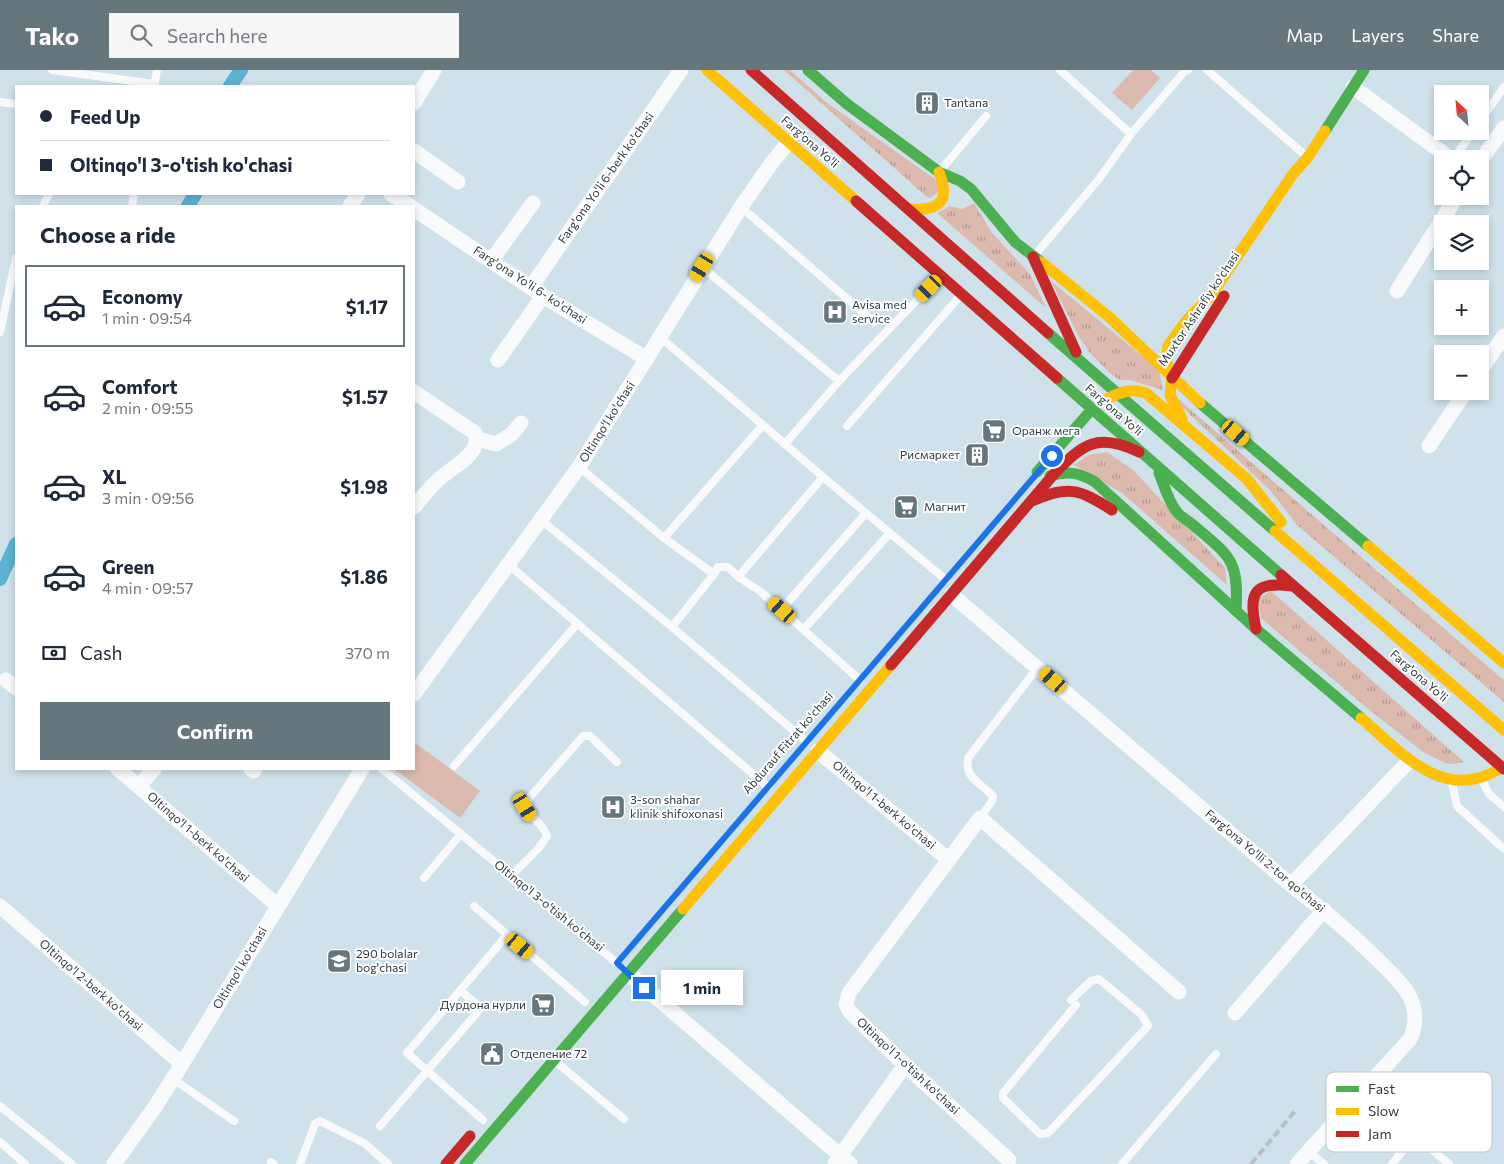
<!DOCTYPE html>
<meta charset="utf-8">
<style>
:root{--surface:#fff;--page:#f6f6f7;--text:#1f2937;--muted:#747a83;--line:#e0e1e3;--accent:#66767d}
body{margin:0;font-family:Commissioner,sans-serif;background:var(--page);color:var(--text);height:100vh;display:flex;flex-direction:column;font-size:19px;white-space:nowrap}
*{box-sizing:border-box;margin:0}
p{font-size:16px;color:var(--muted)}
.icon{flex:none;width:28px;height:28px;fill:none;stroke:currentColor;stroke-width:2;stroke-linecap:round;stroke-linejoin:round}
.map{position:relative;flex:1;overflow:hidden}
.sheet{position:absolute;left:15px;top:135px;width:400px;height:565px;display:flex;flex-direction:column;background:var(--surface);border-radius:0px;box-shadow:0 2px 8px #0003}
.sheet>*{flex:none}
.hud{position:absolute;left:15px;top:15px;width:400px;height:110px;border-radius:0px;box-shadow:0 2px 8px #0003;display:grid;align-content:center;height:110px;padding:0 25px;background:var(--surface)}
.needle{width:32px;rotate:334deg}
.fabs{position:absolute;left:1434px;top:15px;display:grid;gap:10px}
.fabs a{display:grid;place-items:center;width:55px;height:55px;border-radius:0px;background:var(--surface);box-shadow:0 2px 8px #0003;font-size:25px}
.end{position:absolute;width:22px;height:22px;margin:-11px;border:6px solid #1a73e8;background:#fff;box-shadow:0 0 0 2px #fff}
.from{border-radius:50%}
.bubble{position:absolute;height:35px;border-radius:0px;background:var(--surface);box-shadow:0 2px 8px #0003;font-size:16px;font-weight:700;line-height:35px;text-align:center}
.car{position:absolute;width:15px;height:30px;margin:-15px -8px;border-radius:6px;box-shadow:0 0 4px 1px #0007;background:linear-gradient(#f5c518 24%,#345 0 40%,#f5c518 0 76%,#345 0 86%,#f5c518 0)}
.hud b{display:flex;align-items:center;gap:18px;height:48px;font-size:19px}
.hud b+b{border-top:1px solid var(--line)}
.hud i{width:12px;height:12px;background:var(--text)}
ul{padding:0;list-style:none}
li{display:flex;align-items:center;gap:15px;height:82px;margin:0 10px 8px;padding:0 15px;border:2px solid transparent;border-radius:0px}
li div{flex:1}
li b{display:block;font-size:19px}
li em{font-style:normal;font-weight:700}
li.current{border-color:var(--accent)}
li>.icon{width:45px;height:45px;stroke-width:1.5}
h2{padding:0 25px;font-size:22px;line-height:60px}
.pay{display:flex;align-items:center;gap:12px;height:55px;padding:0 25px;font-size:19px}
.pay p{margin-inline-start:auto}
.cta{display:flex;gap:10px;margin-top:auto;padding:10px 25px}
.cta a{flex:1;height:58px;border-radius:0px;background:var(--accent);color:#fff;font-size:20px;font-weight:700;line-height:58px;text-align:center}
header{display:flex;align-items:center;gap:30px;box-sizing:border-box;height:70px;padding:0 25px;background:var(--accent);color:#fff}
header strong{font-size:24px}
nav{display:flex;gap:28px;margin-inline-start:auto;font-size:18px}
.search{width:350px;height:45px;background:var(--page);display:flex;align-items:center;gap:12px;box-sizing:border-box;padding:0 18px;border-radius:0px;color:var(--muted);font-size:19px}
.map>svg:first-child{display:block}
</style>
<header>
<strong>Tako</strong>
<div class="search"><svg class="icon" aria-label="search" viewBox="0 0 24 24"><circle cx="10" cy="10" r="6"/><path d="M15 15l6 6"/></svg>Search here</div>
<nav><a>Map</a><a>Layers</a><a>Share</a></nav>
</header>
<div class="map">
<svg width="1504" height="1094" viewBox="0 0 1504 1094">
<defs>
<pattern id="grass-tufts" width="24" height="20" patternUnits="userSpaceOnUse" patternTransform="scale(1.25)"><rect width="24" height="20" fill="#dcbaad"/><path d="M3 7l-1-3M5 7V3M7 7l1-3M15 17l-1-3M17 17v-4M19 17l1-3" fill="none" stroke="#b3988e"/></pattern>
</defs>
<rect width="100%" height="100%" fill="#cfe1ea"/>
<!-- grass -->
<path fill="url(#grass-tufts)" d="M 784,0 L 790,0 L 826,32 L 940,113 L 941,120 L 930,128 L 927,127 Z
M 974,133 L 992,163 L 1030,204 L 1046,238 L 937,143 L 950,136 L 962,139 Z
M 1051,211 L 1159,300 L 1163,320 L 1130,310 L 1119,310 L 1109,302 L 1090,283 L 1079,267 Z
M 1178,329 L 1500,607 L 1504,610 L 1504,632 L 1297,455 L 1270,420 L 1181,336 Z
M 1107,382 L 1133,400 L 1225,498 L 1227,515 L 1122,423 L 1074,395 L 1088,385 Z
M 1271,521 L 1464,692 L 1452,694 L 1445,693 L 1423,682 L 1367,638 L 1261,548 L 1258,529 Z"/>
<!-- pitch -->
<path fill="#dcbaad" d="M 1133,0 L 1151,0 L 1160,8 L 1132,40 L 1112,23 Z
M 414,672 L 480,721 L 460,748 L 394,699 L 414,699 Z"/>
<g fill="none" stroke-linecap="round" stroke-linejoin="round">
<!-- canal -->
<path stroke="#5cb2d4" stroke-width="14" d="M 230,16 L 241,0
M 188,136 L 195,124
M 0,509 L 16,474"/>
<!-- lane -->
<path stroke="#f8fafc" stroke-width="8" d="M 52,0 L 155,14
M 1060,0 L 1131,64
M 1207,0 L 1306,86
M 154,16 L 157,0
M 0,32 L 16,34
M 1480,51 L 1504,17
M 1454,89 L 1473,61
M 941,100 L 986,46
M 43,136 L 49,124
M 132,136 L 134,124
M 741,137 L 874,252
M 1035,185 L 1099,109 L 1131,64 L 1184,2 L 1188,0
M 702,197 L 839,311
M 0,262 L 16,188
M 660,267 L 785,374 L 839,311 L 939,207
M 847,356 L 960,226
M 785,374 L 823,407
M 579,397 L 664,468 L 714,504 L 672,557
M 866,443 L 946,510
M 541,450 L 672,557 L 807,672
M 664,468 L 763,355
M 509,495 L 768,717
M 714,504 L 718,497 L 728,497 L 738,507 L 760,521 L 860,610
M 738,507 L 823,407 L 866,443 L 781,540
M 804,559 L 889,464
M 454,696 L 577,554
M 382,699 L 617,893
M 1482,710 L 1489,724 L 1504,737
M 1452,713 L 1457,736 L 1504,779
M 980,748 L 992,731 L 993,726 C 981,713 964,708 968,688 L 1038,597
M 512,805 L 538,779 L 547,766 C 543,754 531,748 525,737 L 530,727 L 583,666 L 590,666 L 617,692
M 424,808 L 461,764
M 474,836 L 585,932
M 1071,930 L 1091,911 L 1099,909 L 1142,945 L 1148,956 L 1052,1059 L 1048,1063 L 1040,1064 L 1003,1028 L 1003,1023 L 1076,935
M 555,991 L 624,1049
M 173,1009 L 234,1051
M 0,1036 L 72,1094
M 483,1050 L 407,983 L 507,865
M 380,1056 L 481,938 L 460,920
M 1415,1065 L 1449,1094
M 0,1072 L 25,1094
M 1308,1081 L 1324,1094
M 271,1092 L 274,1094
M 300,1094 L 315,1054 L 320,1051 L 364,1073 L 388,1094
M 1122,1094 L 1216,984
M 1392,1094 L 1453,1018"/>
<!-- street -->
<path stroke="#f8fafc" stroke-width="15" d="M 1353,17 L 1451,89
M 414,33 L 434,0
M 414,81 L 458,112
M 1480,91 L 1504,58
M 391,124 L 410,136
M 350,136 L 358,124
M 414,139 L 543,226 L 647,289
M 491,191 L 533,133
M 531,217 L 681,0
M 1397,221 L 1457,126
M 498,290 L 543,226
M 1480,301 L 1504,266
M 414,322 L 475,363 C 483,384 450,398 438,410 C 429,418 422,428 414,437
M 477,369 L 496,374 L 511,365 L 521,353
M 1429,376 L 1466,321
M 952,525 L 1291,815 C 1322,839 1351,863 1378,890 C 1389,901 1401,912 1409,925 C 1416,939 1417,955 1410,969 L 1297,1094
M 6,610 L 16,618
M 414,624 L 579,397 L 741,137 L 773,91 L 789,72
M 818,681 L 949,790
M 118,699 L 278,836
M 251,699 L 254,701
M 139,716 L 154,699
M 1291,815 L 1409,691
M 0,836 L 182,994
M 628,903 L 850,1094
M 1235,943 L 1324,840
M 1009,1090 L 905,995 L 850,942 L 846,934 L 849,923 L 980,748 L 1179,922
M 835,1093 L 905,995
M 114,1094 L 155,1037 L 182,994 L 362,699"/>
<!-- fast -->
<path stroke="#4caf50" stroke-width="11" d="M 808,0 L 847,34 L 939,102 L 960,111 L 971,119 L 1015,172 L 1041,192
M 1325,61 L 1364,0
M 1048,263 L 1275,461
M 1057,308 L 1281,505
M 1200,333 L 1368,476
M 1037,402 L 1092,339
M 1159,403 C 1164,415 1168,431 1177,442 C 1181,447 1187,450 1192,454 C 1230,487 1239,488 1236,541
M 1050,406 C 1067,400 1080,403 1095,412 L 1256,559 L 1361,648
M 465,1094 L 683,839"/>
<!-- slow -->
<path stroke="#ffc107" stroke-width="11" d="M 707,0 L 856,131
M 909,139 C 939,141 951,132 939,102
M 1041,192 L 1108,246 L 1200,333
M 1172,308 L 1166,289 L 1168,276 L 1186,251 L 1212,224 L 1293,104 L 1308,87 L 1325,61
M 1172,308 L 1170,325 L 1182,349
M 1107,329 C 1120,322 1132,318 1146,323 L 1247,409 L 1281,452
M 1275,461 L 1504,660
M 1368,476 L 1504,593
M 1361,648 C 1403,684 1446,736 1504,696
M 683,839 L 891,595"/>
<!-- jam -->
<path stroke="#c62828" stroke-width="11" d="M 751,0 L 1048,263
M 856,131 L 1057,308
M 1033,187 L 1076,282
M 1172,308 L 1224,226
M 1032,431 C 1069,415 1079,419 1112,440
M 1281,505 L 1504,699
M 1256,559 C 1248,522 1254,511 1293,516
M 891,595 L 1054,404 C 1083,374 1097,362 1139,382
M 446,1094 L 470,1066"/>
<!-- rail -->
<path stroke="#babec0" stroke-width="4" stroke-dasharray="8 4" stroke-linecap="butt" d="M 1251,1094 L 1295,1041"/>
</g>
<g fill="none" stroke-linecap="round" stroke-linejoin="round">
<!-- route -->
<path stroke="#1a73e8" stroke-width="6" d="M 644,918 L 617,893 L 1052,386"/>
</g>
<!-- icons -->
<defs>
<symbol id="building-square" viewBox="-11 -11 22 22"><rect x="-9" y="-9" width="18" height="18" rx="4" fill="#66767d" stroke="#fff"/><path d="M-4-6H4V6H1V3H-1V6H-4ZM-2.5-4.3h1.7v1.8h-1.7ZM.8-4.3h1.7v1.8H.8ZM-2.5-1h1.7V.8h-1.7ZM.8-1h1.7V.8H.8Z" fill="#fff"/></symbol>
<symbol id="hospital-square" viewBox="-11 -11 22 22"><rect x="-9" y="-9" width="18" height="18" rx="4" fill="#66767d" stroke="#fff"/><path d="M-5-5h3v3.5h4V-5h3V5h-3V1.5h-4V5h-3Z" fill="#fff"/></symbol>
<symbol id="supermarket-square" viewBox="-11 -11 22 22"><rect x="-9" y="-9" width="18" height="18" rx="4" fill="#66767d" stroke="#fff"/><path d="M-6-5.5h2.5l.6 2H6L4.5 2H-2.5L-4.4-4H-6ZM-1.5 3.2a1.3 1.3 0 1 0 .1 0ZM3 3.2a1.3 1.3 0 1 0 .1 0Z" fill="#fff"/></symbol>
<symbol id="school-square" viewBox="-11 -11 22 22"><rect x="-9" y="-9" width="18" height="18" rx="4" fill="#66767d" stroke="#fff"/><path d="M0-5L7-2L0 1L-7-2ZM-4 1L0 2.5L4 1V4Q0 6-4 4Z" fill="#fff"/></symbol>
<symbol id="civic-square" viewBox="-11 -11 22 22"><rect x="-9" y="-9" width="18" height="18" rx="4" fill="#66767d" stroke="#fff"/><path d="M-.6-6.5H3V-4.5H.6V-3L4-1V1h2V6H-6V1h2V-1L-.6-3ZM-1.2 2.5V6h2.4V2.5Z" fill="#fff"/></symbol>
</defs>
<g fill-rule="evenodd">
<use href="#building-square" x="913" y="19" width="28" height="28"/>
<use href="#hospital-square" x="821" y="228" width="28" height="28"/>
<use href="#supermarket-square" x="980" y="347" width="28" height="28"/>
<use href="#building-square" x="963" y="371" width="28" height="28"/>
<use href="#supermarket-square" x="892" y="423" width="28" height="28"/>
<use href="#hospital-square" x="599" y="723" width="28" height="28"/>
<use href="#school-square" x="325" y="877" width="28" height="28"/>
<use href="#supermarket-square" x="529" y="921" width="28" height="28"/>
<use href="#civic-square" x="478" y="970" width="28" height="28"/>
</g>
<g text-anchor="middle" stroke-width="4" stroke-linejoin="round" paint-order="stroke">
<!-- poi labels -->
<g font-size="12" fill="#2e3c43" stroke="#fff" text-anchor="start">
<text x="944" y="37">Tantana</text>
<text x="852" y="239">Avisa med<tspan x="852" dy="14">service</tspan></text>
<text x="1012" y="365">Оранж мега</text>
<text x="960" y="389" text-anchor="end">Рисмаркет</text>
<text x="924" y="441">Магнит</text>
<text x="630" y="734">3-son shahar<tspan x="630" dy="14">klinik shifoxonasi</tspan></text>
<text x="356" y="888">290 bolalar<tspan x="356" dy="14">bog'chasi</tspan></text>
<text x="526" y="939" text-anchor="end">Дурдона нурли</text>
<text x="510" y="988">Отделение 72</text>
</g>
<!-- street labels -->
<g font-size="12" fill="#2e3c43" stroke="#fff">
<text transform="translate(810 72) rotate(41)" y="4">Farg'ona Yo'li</text>
<text transform="translate(606 108) rotate(-55)" y="4">Farg'ona Yo'li 6-berk ko'chasi</text>
<text transform="translate(530 215) rotate(33)" y="4">Farg'ona Yo'li 6- ko'chasi</text>
<text transform="translate(1199 239) rotate(-56)" y="4">Muxtor Ashrafiy ko'chasi</text>
<text transform="translate(1114 340) rotate(41)" y="4">Farg'ona Yo'li</text>
<text transform="translate(607 352) rotate(-58)" y="4">Oltinqo'l ko'chasi</text>
<text transform="translate(1419 606) rotate(41)" y="4">Farg'ona Yo'li</text>
<text transform="translate(788 673) rotate(-49)" y="4">Abdurauf Fitrat ko'chasi</text>
<text transform="translate(884 735) rotate(40)" y="4">Oltinqo'l 1-berk ko'chasi</text>
<text transform="translate(198 767) rotate(41)" y="4">Oltinqo'l 1-berk ko'chasi</text>
<text transform="translate(1265 791) rotate(40)" y="4">Farg'ona Yo'lli 2-tor qo'chasi</text>
<text transform="translate(549 836) rotate(39)" y="4">Oltinqo'l 3-o'tish ko'chasi</text>
<text transform="translate(240 898) rotate(-59)" y="4">Oltinqo'l ko'chasi</text>
<text transform="translate(91 915) rotate(41)" y="4">Oltinqo'l 2-berk ko'chasi</text>
<text transform="translate(908 996) rotate(43)" y="4">Oltinqo'l 1-o'tish ko'chasi</text>
</g>
</g>
<!-- legend -->
<rect x="1326" y="1002" width="166" height="80" rx="8" fill="#fff" stroke="#c0c4c7" stroke-width="1"/>
<rect x="1336" y="1016" width="23" height="6" fill="#4caf50"/>
<rect x="1336" y="1038" width="23" height="7" fill="#ffc107"/>
<rect x="1336" y="1061" width="23" height="6" fill="#c62828"/>
<g font-size="14" fill="#2e3c43">
<text x="1368" y="1024">Fast</text>
<text x="1368" y="1046">Slow</text>
<text x="1368" y="1069">Jam</text>
</g>
</svg>
<div class="fabs">
<a><svg class="needle" viewBox="-14 -14 28 28"><path d="M0-13l5 13h-10z" fill="#e53935"/><path d="M0 13l5-13h-10z" fill="#747a83"/></svg></a>
<a><svg class="icon" aria-label="locate" viewBox="0 0 24 24"><circle cx="12" cy="12" r="6"/><path d="M12 2v4M12 18v4M2 12h4M18 12h4"/></svg></a>
<a><svg class="icon" aria-label="layers" viewBox="0 0 24 24"><path d="M12 4l9 5-9 5-9-5zM3 14l9 5 9-5"/></svg></a>
<a>+</a>
<a>−</a>
</div>
<i class="end from" style="left:1052px;top:386px"></i>
<i class="end" style="left:644px;top:918px"></i>
<div class="bubble" style="left:661px;top:900px;width:82px">1 min</div>
<i class="car" style="left:702px;top:197px;rotate:211deg"></i>
<i class="car" style="left:929px;top:218px;rotate:224deg"></i>
<i class="car" style="left:1236px;top:363px;rotate:130deg"></i>
<i class="car" style="left:782px;top:540px;rotate:311deg"></i>
<i class="car" style="left:1053px;top:610px;rotate:311deg"></i>
<i class="car" style="left:525px;top:737px;rotate:149deg"></i>
<i class="car" style="left:520px;top:876px;rotate:130deg"></i>
<div class="hud">
<b><i class="from"></i>Feed Up</b>
<b><i></i>Oltinqo'l 3-o'tish ko'chasi</b>
</div>
<section class="sheet">
<h2>Choose a ride</h2>
<ul>
<li class="current"><svg class="icon" aria-label="car" viewBox="0 0 24 24"><path d="M5 17H2v-5l4-1 3-4h7l3 4 3 1v5h-3M9 17h6M6 11h13"/><circle cx="7" cy="17" r="2"/><circle cx="17" cy="17" r="2"/></svg><div><b>Economy</b><p>1 min · 09:54</p></div><em>$1.17</em></li>
<li><svg class="icon" aria-label="car" viewBox="0 0 24 24"><path d="M5 17H2v-5l4-1 3-4h7l3 4 3 1v5h-3M9 17h6M6 11h13"/><circle cx="7" cy="17" r="2"/><circle cx="17" cy="17" r="2"/></svg><div><b>Comfort</b><p>2 min · 09:55</p></div><em>$1.57</em></li>
<li><svg class="icon" aria-label="car" viewBox="0 0 24 24"><path d="M5 17H2v-5l4-1 3-4h7l3 4 3 1v5h-3M9 17h6M6 11h13"/><circle cx="7" cy="17" r="2"/><circle cx="17" cy="17" r="2"/></svg><div><b>XL</b><p>3 min · 09:56</p></div><em>$1.98</em></li>
<li><svg class="icon" aria-label="car" viewBox="0 0 24 24"><path d="M5 17H2v-5l4-1 3-4h7l3 4 3 1v5h-3M9 17h6M6 11h13"/><circle cx="7" cy="17" r="2"/><circle cx="17" cy="17" r="2"/></svg><div><b>Green</b><p>4 min · 09:57</p></div><em>$1.86</em></li>
</ul>
<div class="pay"><svg class="icon" aria-label="cash" viewBox="0 0 24 24"><path d="M3 7h18v10H3z"/><circle cx="12" cy="12" r="2"/></svg>Cash<p>370 m</p></div>
<div class="cta"><a>Confirm</a></div>
</section>
</div>
